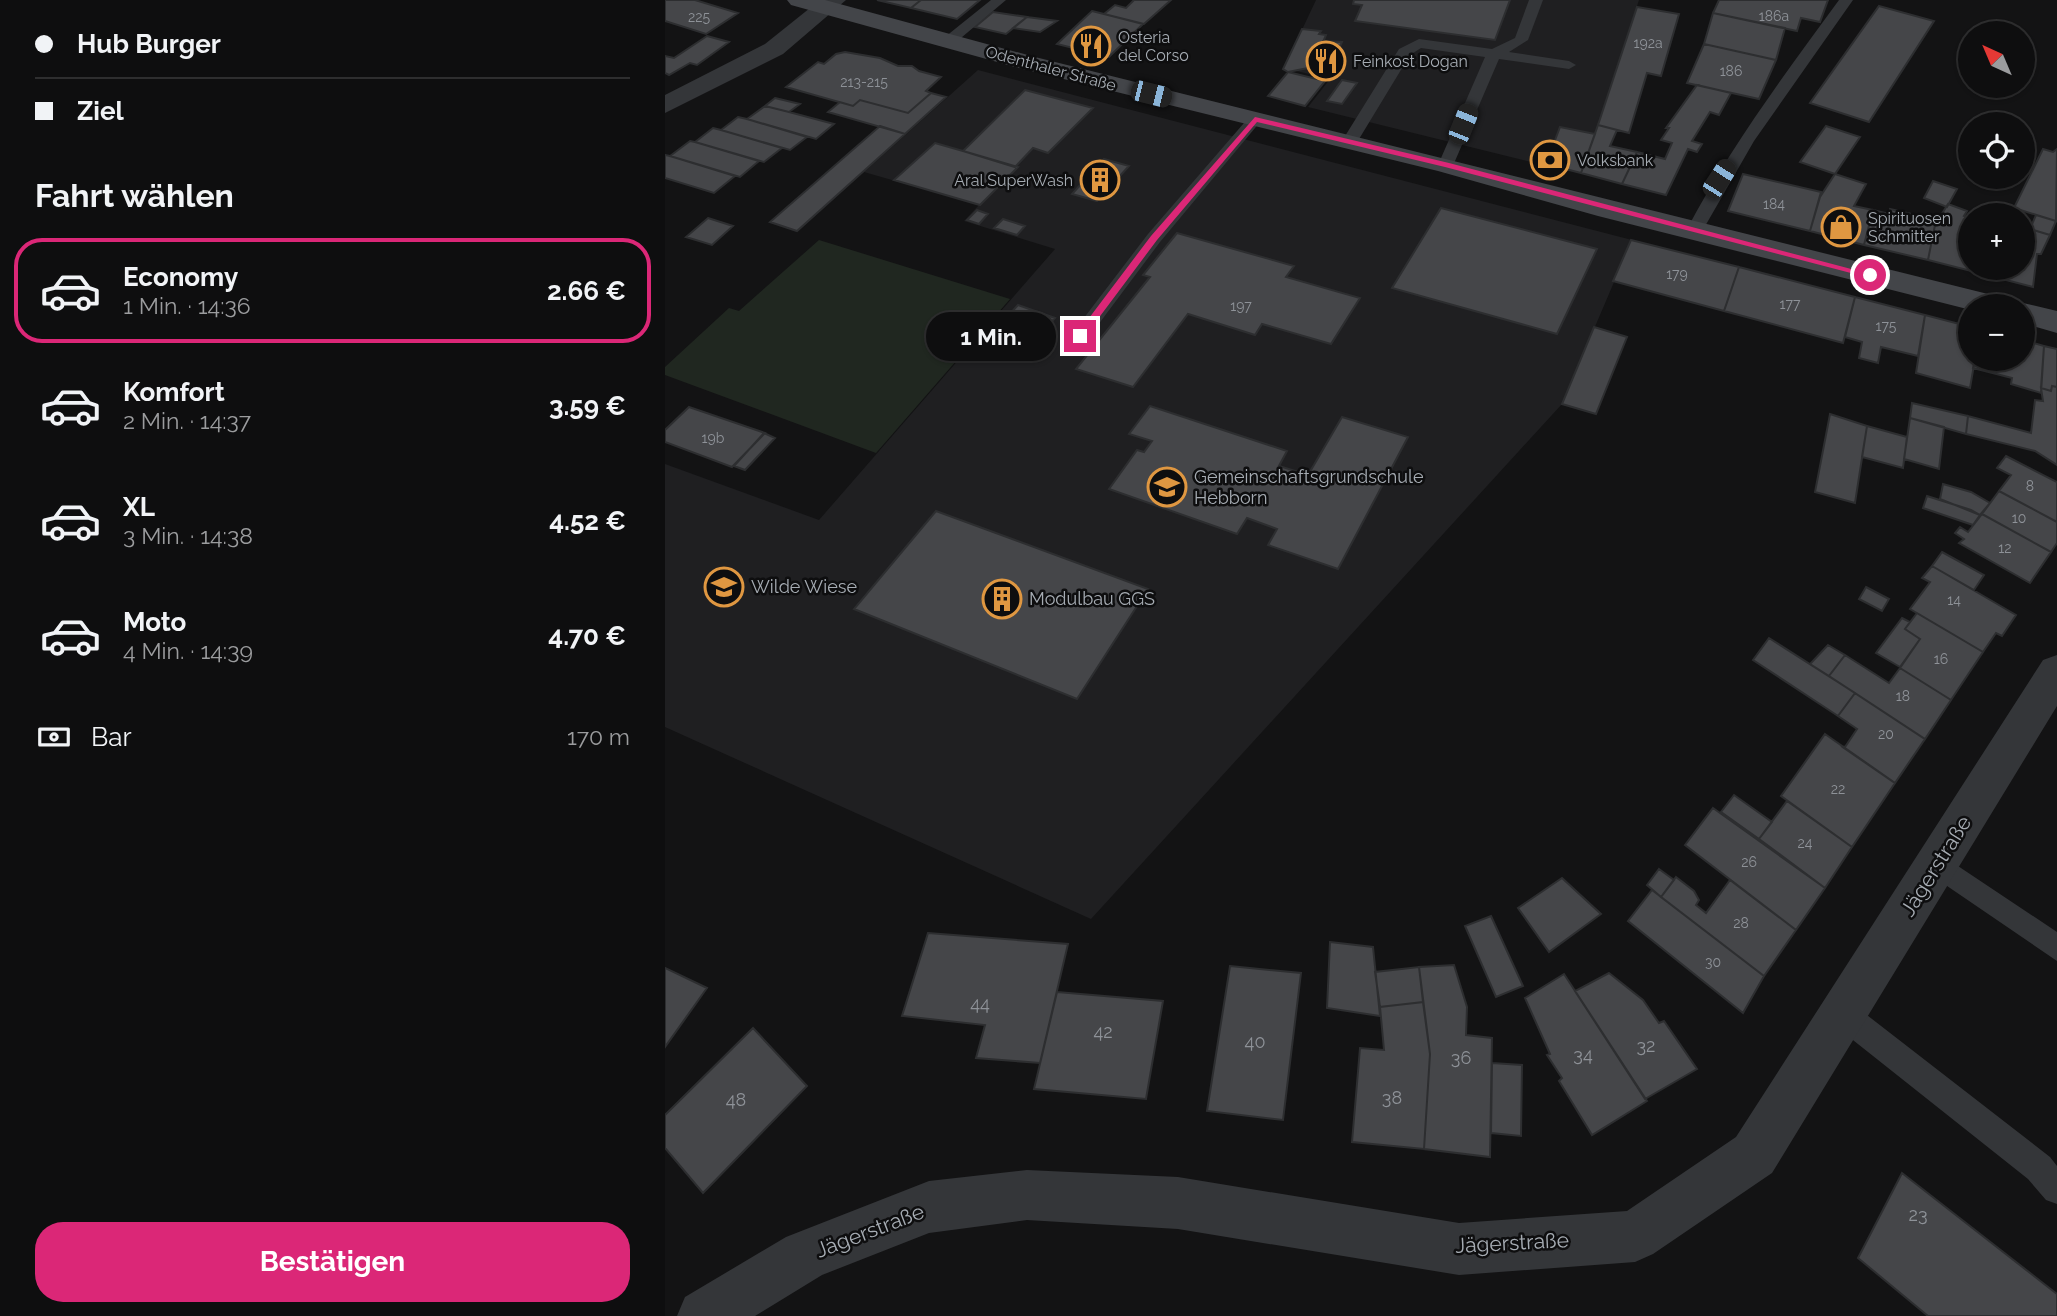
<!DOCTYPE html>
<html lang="de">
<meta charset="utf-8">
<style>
:root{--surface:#0e0e0f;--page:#1c1c1d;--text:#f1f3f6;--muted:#9b9c9e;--line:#2e2e2f;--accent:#db2777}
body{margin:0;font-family:Raleway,sans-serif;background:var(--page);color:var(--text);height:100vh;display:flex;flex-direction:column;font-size:26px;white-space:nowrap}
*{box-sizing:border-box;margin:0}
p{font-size:23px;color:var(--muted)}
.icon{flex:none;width:38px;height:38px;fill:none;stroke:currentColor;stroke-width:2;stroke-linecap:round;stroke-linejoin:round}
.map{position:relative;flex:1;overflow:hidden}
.sheet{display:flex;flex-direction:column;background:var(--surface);width:665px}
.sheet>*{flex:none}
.top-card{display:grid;align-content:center;height:154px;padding:0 35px;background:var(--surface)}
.needle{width:46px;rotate:316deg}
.tools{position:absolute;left:1293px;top:21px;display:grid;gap:14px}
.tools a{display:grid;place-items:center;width:77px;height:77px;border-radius:50%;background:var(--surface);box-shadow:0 2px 5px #0004,0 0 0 2px var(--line);font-size:35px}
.end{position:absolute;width:32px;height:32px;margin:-16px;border:9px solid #db2777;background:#fff;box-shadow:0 0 0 4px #fff}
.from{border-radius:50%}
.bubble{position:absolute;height:49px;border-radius:24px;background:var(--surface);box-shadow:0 2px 5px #0004,0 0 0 2px var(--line);font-size:23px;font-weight:700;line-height:49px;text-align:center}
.car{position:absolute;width:21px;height:42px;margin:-21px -10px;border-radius:9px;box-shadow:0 0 5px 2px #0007;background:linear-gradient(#222 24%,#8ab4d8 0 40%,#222 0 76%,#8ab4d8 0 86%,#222 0)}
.top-card b{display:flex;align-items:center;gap:24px;height:66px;font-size:26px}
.top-card b+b{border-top:2px solid var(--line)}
.top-card i{width:18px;height:18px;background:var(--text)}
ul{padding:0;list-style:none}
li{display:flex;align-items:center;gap:21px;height:105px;margin:0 14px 10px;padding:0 21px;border:4px solid transparent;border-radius:28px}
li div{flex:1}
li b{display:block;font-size:26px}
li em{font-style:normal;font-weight:700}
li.selected{border-color:var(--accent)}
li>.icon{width:63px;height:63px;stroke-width:1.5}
h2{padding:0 35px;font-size:32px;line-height:84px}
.pay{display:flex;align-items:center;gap:18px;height:77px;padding:0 35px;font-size:26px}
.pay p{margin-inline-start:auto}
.action{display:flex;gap:14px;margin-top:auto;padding:14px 35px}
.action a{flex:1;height:80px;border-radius:28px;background:var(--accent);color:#fff;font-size:28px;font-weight:700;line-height:80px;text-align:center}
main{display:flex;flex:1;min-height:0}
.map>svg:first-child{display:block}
</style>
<main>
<section class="sheet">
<div class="top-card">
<b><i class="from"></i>Hub Burger</b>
<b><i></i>Ziel</b>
</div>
<h2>Fahrt wählen</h2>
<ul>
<li class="selected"><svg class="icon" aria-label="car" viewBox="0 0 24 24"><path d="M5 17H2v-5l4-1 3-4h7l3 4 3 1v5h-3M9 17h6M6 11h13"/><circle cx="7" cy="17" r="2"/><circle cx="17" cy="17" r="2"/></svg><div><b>Economy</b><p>1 Min. · 14:36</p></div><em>2.66 €</em></li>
<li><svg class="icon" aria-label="car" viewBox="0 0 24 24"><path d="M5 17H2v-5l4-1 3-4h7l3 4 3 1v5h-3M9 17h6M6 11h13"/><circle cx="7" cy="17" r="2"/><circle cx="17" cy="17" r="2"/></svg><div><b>Komfort</b><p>2 Min. · 14:37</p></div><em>3.59 €</em></li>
<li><svg class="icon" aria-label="car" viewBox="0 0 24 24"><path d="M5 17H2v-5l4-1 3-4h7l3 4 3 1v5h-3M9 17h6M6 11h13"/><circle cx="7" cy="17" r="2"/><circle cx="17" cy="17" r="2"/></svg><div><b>XL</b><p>3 Min. · 14:38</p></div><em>4.52 €</em></li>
<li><svg class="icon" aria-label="car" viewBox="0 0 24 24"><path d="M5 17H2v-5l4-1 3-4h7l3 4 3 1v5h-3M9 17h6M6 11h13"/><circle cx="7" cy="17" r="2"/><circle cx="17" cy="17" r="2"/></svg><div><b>Moto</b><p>4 Min. · 14:39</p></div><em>4.70 €</em></li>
</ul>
<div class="pay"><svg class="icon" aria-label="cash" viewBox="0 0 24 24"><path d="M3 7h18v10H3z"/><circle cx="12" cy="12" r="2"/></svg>Bar<p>170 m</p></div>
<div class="action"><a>Bestätigen</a></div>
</section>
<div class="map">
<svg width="1392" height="1316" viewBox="0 0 1392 1316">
<rect width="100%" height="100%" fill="#131314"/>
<!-- built -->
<path fill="#1f1f21" d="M 651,0 L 974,0 L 930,134 L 895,127 L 878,165 L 643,107 L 665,79 L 619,68 Z
M 313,70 L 967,240 L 897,404 L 426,919 L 0,727 L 0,464 L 154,520 L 390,249 L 299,221 L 314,205 L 199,172 Z"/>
<!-- green -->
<path fill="#202720" d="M 154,240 L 345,299 L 211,453 L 0,375 L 0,367 L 64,308 L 74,311 Z"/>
<!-- building -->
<path fill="#454649" stroke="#2d2e30" stroke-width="2" d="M 0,0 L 30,0 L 73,13 L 41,34 L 0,21 Z
M 212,0 L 256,0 L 246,8 Z
M 256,0 L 315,0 L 292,19 L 246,8 Z
M 469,0 L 506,0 L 479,24 L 439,14 L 450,5 L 461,8 Z
M 689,0 L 845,0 L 830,40 L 690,21 L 697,5 L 688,4 Z
M 1054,0 L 1163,0 L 1155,22 L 1136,18 L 1132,31 L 1048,13 Z
M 1214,6 L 1269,21 L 1204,122 L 1145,103 Z
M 972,7 L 1014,14 L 996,76 L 982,73 L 964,133 L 933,125 Z
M 427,11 L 439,14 L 478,24 L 444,57 L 392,44 Z
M 328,12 L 362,17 L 341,34 L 310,27 Z
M 1048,13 L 1120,28 L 1111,60 L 1039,44 Z
M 362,17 L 392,21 L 375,32 L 348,28 Z
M 637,29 L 656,31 L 654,34 L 661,35 L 648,67 L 623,72 L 618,69 Z
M 42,36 L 64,42 L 32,65 L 25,63 L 4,75 L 0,73 L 0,56 L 9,58 Z
M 658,41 L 677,42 L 665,69 L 648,67 Z
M 1039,44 L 1111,60 L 1094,99 L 1022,83 Z
M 180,52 L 215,58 L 233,66 L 247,66 L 254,71 L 276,77 L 261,91 L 266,93 L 243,113 L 195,100 L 188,106 L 121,87 L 153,62 L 159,64 L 171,54 Z
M 623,72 L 660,81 L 640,106 L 603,96 Z
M 677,80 L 692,83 L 677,104 L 662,101 Z
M 1032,85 L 1066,93 L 1054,115 L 1045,112 L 1027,141 L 1037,144 L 1032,152 L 1023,149 L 1001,195 L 957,184 L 972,152 L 1000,159 L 1007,143 L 996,140 L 1004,128 L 1001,128 Z
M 360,90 L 428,108 L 383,153 L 368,148 L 350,167 L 298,151 Z
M 266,93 L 281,97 L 240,134 L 163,112 L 175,102 L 188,106 L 195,100 L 243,113 Z
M 110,98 L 135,104 L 124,112 L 100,106 Z
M 100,106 L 124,112 L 169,124 L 151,139 L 82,119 Z
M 73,117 L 82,119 L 142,137 L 125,150 L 56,130 Z
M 933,125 L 952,130 L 945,146 L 972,152 L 957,184 L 916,173 Z
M 215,126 L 240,134 L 132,231 L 105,222 Z
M 1161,126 L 1195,137 L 1170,174 L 1135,162 Z
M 895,127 L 930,134 L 916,173 L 881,164 Z
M 48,128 L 56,130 L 117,148 L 99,162 L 30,142 Z
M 25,141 L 30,142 L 94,161 L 75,177 L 5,156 Z
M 270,143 L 298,151 L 353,167 L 315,205 L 229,180 Z
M 1378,149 L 1388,152 L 1392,149 L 1391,221 L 1349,208 Z
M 0,155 L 5,156 L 70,176 L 49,193 L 0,178 Z
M 439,159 L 464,166 L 432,201 L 407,194 Z
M 1078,174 L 1156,192 L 1145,231 L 1063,211 Z
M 1170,174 L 1201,184 L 1189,206 L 1208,210 L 1199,245 L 1145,231 L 1155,197 Z
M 1268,181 L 1292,189 L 1282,207 L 1259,198 Z
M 1283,204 L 1302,211 L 1299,216 L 1306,218 L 1306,268 L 1310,268 L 1310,272 L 1263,260 L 1270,225 Z
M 776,208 L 932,249 L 892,334 L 727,288 Z
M 1225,209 L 1251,215 L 1250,220 L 1270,225 L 1263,260 L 1199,245 L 1208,210 L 1224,214 Z
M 312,210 L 323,214 L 314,224 L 302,220 Z
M 1371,215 L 1391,221 L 1385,235 L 1365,229 Z
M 43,218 L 68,226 L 47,245 L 21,237 Z
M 338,219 L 360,226 L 352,235 L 329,228 Z
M 1365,229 L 1385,235 L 1376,254 L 1372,254 L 1368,287 L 1310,272 L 1310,268 L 1358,268 L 1358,246 Z
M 512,233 L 629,266 L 621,277 L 695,298 L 666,344 L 597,324 L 590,335 L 523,314 L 468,387 L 411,369 L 485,277 L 478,275 Z
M 966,240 L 1074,267 L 1059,311 L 948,281 Z
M 1074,267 L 1190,297 L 1178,343 L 1059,311 Z
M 1190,297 L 1260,315 L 1253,356 L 1216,347 L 1213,363 L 1194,358 L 1197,342 L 1180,337 Z
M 353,305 L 390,318 L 371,339 L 333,327 Z
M 1260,315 L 1306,327 L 1306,359 L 1310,359 L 1305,388 L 1251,373 Z
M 929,327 L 962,337 L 931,414 L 897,404 Z
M 1358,340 L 1379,346 L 1376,393 L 1346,384 L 1347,378 L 1308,368 L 1310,359 L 1358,359 Z
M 1379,346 L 1392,349 L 1392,387 L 1387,386 L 1386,391 L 1376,388 Z
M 1387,386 L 1392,387 L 1392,465 L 1370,451 L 1301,434 L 1303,416 L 1366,433 L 1370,400 L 1378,401 L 1376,388 L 1386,391 Z
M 1247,403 L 1303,416 L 1301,434 L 1245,418 Z
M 485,406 L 622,451 L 614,466 L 643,475 L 677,417 L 743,437 L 673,569 L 603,545 L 612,529 L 582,518 L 572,534 L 444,489 L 472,450 L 479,452 L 487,441 L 464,434 Z
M 24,407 L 100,433 L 67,467 L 0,442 L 0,430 Z
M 1165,414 L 1202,426 L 1190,503 L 1150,492 Z
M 1245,418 L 1279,427 L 1274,469 L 1239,459 Z
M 1202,426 L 1242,437 L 1238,468 L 1197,457 Z
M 99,433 L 110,438 L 80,470 L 69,466 Z
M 1341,456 L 1392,482 L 1392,522 L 1334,491 L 1346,475 L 1332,468 Z
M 1278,484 L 1306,492 L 1325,503 L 1315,515 L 1275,499 Z
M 1334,491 L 1392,522 L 1392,543 L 1386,552 L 1317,514 Z
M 1262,496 L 1306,510 L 1315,515 L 1308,525 L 1258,508 Z
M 271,511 L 483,589 L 412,699 L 189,609 Z
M 1317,514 L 1386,552 L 1365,583 L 1294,543 L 1299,539 L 1290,533 L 1295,527 L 1303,532 Z
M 1277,552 L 1319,575 L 1309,590 L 1267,566 Z
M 1267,566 L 1351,615 L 1337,636 L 1331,633 L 1318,652 L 1245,609 L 1265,582 L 1257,578 Z
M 1201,587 L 1224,599 L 1217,611 L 1194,599 Z
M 1252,613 L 1318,652 L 1286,700 L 1235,668 L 1255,639 L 1240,629 Z
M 1237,618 L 1245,622 L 1240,629 L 1255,639 L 1235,667 L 1211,653 Z
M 1104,638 L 1190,693 L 1173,716 L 1088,660 Z
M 1163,645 L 1180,655 L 1164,676 L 1145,664 Z
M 1180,655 L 1224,683 L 1235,668 L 1286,700 L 1260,739 L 1164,676 Z
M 1190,693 L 1260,739 L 1230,783 L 1176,746 L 1180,747 L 1192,729 L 1173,716 Z
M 1160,734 L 1230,783 L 1187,847 L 1116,796 Z
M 1069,795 L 1107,822 L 1094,839 L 1056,812 Z
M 1122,801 L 1187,847 L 1160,888 L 1094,839 Z
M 1048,808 L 1160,888 L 1131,930 L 1020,845 Z
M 994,869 L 1009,880 L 996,897 L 982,885 Z
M 1011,877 L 1029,891 L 1034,900 L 1031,905 L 1041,913 L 1065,880 L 1131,930 L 1099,976 L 996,897 Z
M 897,878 L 936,914 L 884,952 L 853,908 Z
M 987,890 L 1099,976 L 1078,1013 L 963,921 Z
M 826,916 L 858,986 L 831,997 L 800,926 Z
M 263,933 L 403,944 L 375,1063 L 311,1058 L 320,1025 L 237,1016 Z
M 665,942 L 708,947 L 715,1016 L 662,1008 Z
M 789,965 L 802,1007 L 801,1035 L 827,1038 L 825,1157 L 759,1149 L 765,1054 L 754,967 Z
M 565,966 L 636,973 L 618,1120 L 542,1111 Z
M 754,967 L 758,1002 L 715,1007 L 710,972 Z
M 0,968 L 42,988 L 0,1047 Z
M 944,973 L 978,1000 L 994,1023 L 999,1021 L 1032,1069 L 980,1099 L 910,991 Z
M 899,974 L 982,1101 L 927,1135 L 894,1081 L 897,1078 L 882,1055 L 885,1054 L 860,998 Z
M 392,992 L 498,1001 L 481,1099 L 369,1089 Z
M 758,1002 L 765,1054 L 759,1149 L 687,1142 L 695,1048 L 719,1050 L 715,1007 Z
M 88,1028 L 142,1086 L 38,1193 L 0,1148 L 0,1115 Z
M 827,1063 L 857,1065 L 856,1136 L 826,1133 Z
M 1237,1173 L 1392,1294 L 1392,1316 L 1263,1316 L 1193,1258 Z"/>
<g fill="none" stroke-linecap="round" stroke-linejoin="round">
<!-- lane -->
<path fill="#343639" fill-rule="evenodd" d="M 326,0 L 341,0 L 290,43 L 280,43 L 280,37 Z
M 864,0 L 878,0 L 863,40 L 844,52 L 904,61 L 911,65 L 904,69 L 834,59 L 787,168 L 781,170 L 773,165 L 820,57 L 756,48 L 745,55 L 691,144 L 679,144 L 677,141 L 734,49 L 754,39 L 827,49 L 850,38 Z
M 1174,0 L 1188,0 L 1089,141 L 1035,235 L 1023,235 L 1021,231 C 1064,149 1119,75 1174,0 Z
M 590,114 L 598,119 L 595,122 L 495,242 L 421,341 L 409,341 L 406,336 L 409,331 L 483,234 L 585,116 Z
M 1272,852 L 1392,932 L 1392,961 L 1263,873 L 1259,864 L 1263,855 Z
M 1179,1001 L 1189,1005 L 1385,1157 L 1392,1166 L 1392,1204 L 1381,1200 L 1363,1179 L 1169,1025 L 1165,1015 L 1169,1005 Z"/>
<!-- street -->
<path fill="#343639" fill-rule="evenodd" d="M 155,0 L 181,0 L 118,54 L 0,113 L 0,95 L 100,44 Z
M 1392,655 L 1392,706 L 1107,1173 L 988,1254 L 970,1262 L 794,1275 L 513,1229 L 362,1220 L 264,1233 L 157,1275 L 90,1316 L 12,1316 L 20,1297 L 121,1237 L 264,1181 L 362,1170 L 513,1177 L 794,1223 L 962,1211 L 1071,1137 L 1378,660 Z"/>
<!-- secondary -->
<path fill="#434549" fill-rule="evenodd" d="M 122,0 L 160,0 L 370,57 L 1331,296 L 1342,299 L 1346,306 L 1306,306 L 1306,310 L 933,216 L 773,171 L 354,68 L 126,5 Z
M 1358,303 L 1392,311 L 1392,333 L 1358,323 L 1358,306 L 1347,306 Z"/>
</g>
<!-- route -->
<path fill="#db2777" d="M 590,117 L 784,163 L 1209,275 L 1205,278 L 780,167 L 592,122 L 492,240 L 418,339 L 412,339 L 412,334 L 486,236 Z"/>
<!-- icons -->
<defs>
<symbol id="restaurant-ring" viewBox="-11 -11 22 22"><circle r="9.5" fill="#0e0e0f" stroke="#df9741" stroke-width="1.5"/><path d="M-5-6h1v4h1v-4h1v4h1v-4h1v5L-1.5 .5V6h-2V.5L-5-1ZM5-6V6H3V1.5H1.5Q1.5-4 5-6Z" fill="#df9741"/></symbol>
<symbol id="bank-ring" viewBox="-11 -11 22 22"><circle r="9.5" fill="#0e0e0f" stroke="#df9741" stroke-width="1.5"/><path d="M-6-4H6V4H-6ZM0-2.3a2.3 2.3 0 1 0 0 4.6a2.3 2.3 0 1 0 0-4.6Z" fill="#df9741"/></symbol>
<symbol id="building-ring" viewBox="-11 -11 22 22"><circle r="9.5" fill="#0e0e0f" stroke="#df9741" stroke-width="1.5"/><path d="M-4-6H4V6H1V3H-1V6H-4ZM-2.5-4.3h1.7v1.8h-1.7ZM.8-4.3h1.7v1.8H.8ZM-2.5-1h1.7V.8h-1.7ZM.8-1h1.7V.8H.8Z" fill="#df9741"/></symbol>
<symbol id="shop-ring" viewBox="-11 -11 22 22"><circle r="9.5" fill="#0e0e0f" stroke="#df9741" stroke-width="1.5"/><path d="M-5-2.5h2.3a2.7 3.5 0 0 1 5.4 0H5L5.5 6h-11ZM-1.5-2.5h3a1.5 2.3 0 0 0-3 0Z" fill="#df9741"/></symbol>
<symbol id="school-ring" viewBox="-11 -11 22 22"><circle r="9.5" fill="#0e0e0f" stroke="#df9741" stroke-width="1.5"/><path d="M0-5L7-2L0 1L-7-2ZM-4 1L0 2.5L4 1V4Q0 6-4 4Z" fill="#df9741"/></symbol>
</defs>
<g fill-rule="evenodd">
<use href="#restaurant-ring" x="404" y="24" width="44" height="44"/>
<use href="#restaurant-ring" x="639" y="39" width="44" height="44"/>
<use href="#bank-ring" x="863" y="138" width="44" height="44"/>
<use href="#building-ring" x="413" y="158" width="44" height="44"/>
<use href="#shop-ring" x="1154" y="205" width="44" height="44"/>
<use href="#school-ring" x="480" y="465" width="44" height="44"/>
<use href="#school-ring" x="37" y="565" width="44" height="44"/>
<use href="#building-ring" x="315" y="577" width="44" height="44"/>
</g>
<g text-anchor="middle" stroke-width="5" stroke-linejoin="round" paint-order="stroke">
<!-- number labels -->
<g font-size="14" fill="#8e9298">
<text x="1109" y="21">186a</text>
<text x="34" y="22">225</text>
<text x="983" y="48">192a</text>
<text x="1066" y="76">186</text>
<text x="199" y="87">213-215</text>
<text x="1109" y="209">184</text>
<text x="1012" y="279">179</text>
<text x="1125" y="309">177</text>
<text x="576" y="311">197</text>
<text x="1221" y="331">175</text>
<text x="48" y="443">19b</text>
<text x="1365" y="491">8</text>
<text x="1354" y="523">10</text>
<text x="1340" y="553">12</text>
<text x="1289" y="605">14</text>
<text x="1276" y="664">16</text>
<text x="1238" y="701">18</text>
<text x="1221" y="739">20</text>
<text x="1173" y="794">22</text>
<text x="1140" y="848">24</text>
<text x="1084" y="867">26</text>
<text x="1076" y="928">28</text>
<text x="1048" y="967">30</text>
</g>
<!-- far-poi labels -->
<g font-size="16" fill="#a6acb3" stroke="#0e0e0f" text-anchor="start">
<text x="453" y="43">Osteria<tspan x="453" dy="18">del Corso</tspan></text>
<text x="688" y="67">Feinkost Dogan</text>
<text x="912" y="166">Volksbank</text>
<text x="408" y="186" text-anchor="end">Aral SuperWash</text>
<text x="1203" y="224">Spirituosen<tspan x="1203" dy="18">Schmitter</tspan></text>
</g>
<!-- far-street labels -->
<g font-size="16" fill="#a6acb3" stroke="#0e0e0f">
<text transform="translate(386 68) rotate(15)" y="6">Odenthaler Straße</text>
</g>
<!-- poi labels -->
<g font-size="18" fill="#a6acb3" stroke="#0e0e0f" text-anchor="start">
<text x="529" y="483">Gemeinschaftsgrundschule<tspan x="529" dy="21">Hebborn</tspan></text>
<text x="86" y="593">Wilde Wiese</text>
<text x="364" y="605">Modulbau GGS</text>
</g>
<!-- near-number labels -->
<g font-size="18" fill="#8e9298">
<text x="315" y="1010">44</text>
<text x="438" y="1038">42</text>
<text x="590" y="1048">40</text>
<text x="981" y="1052">32</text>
<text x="918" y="1061">34</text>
<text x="796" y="1064">36</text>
<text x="727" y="1104">38</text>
<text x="71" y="1106">48</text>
<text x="1253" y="1221">23</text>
</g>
<!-- near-street labels -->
<g font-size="21" fill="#a6acb3" stroke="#0e0e0f">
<text transform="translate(1271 866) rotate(-58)" y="7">Jägerstraße</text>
<text transform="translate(205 1231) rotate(-21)" y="7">Jägerstraße</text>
<text transform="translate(847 1243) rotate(-3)" y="7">Jägerstraße</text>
</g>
</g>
</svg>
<div class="tools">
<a><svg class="needle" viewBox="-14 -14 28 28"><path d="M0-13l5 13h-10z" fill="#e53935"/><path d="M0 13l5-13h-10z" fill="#9b9c9e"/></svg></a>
<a><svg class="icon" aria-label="locate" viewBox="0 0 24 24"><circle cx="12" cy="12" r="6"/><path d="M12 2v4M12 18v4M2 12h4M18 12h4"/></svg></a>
<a>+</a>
<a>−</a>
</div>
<i class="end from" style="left:1205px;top:275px"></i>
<i class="end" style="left:415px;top:336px"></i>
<div class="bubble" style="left:261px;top:312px;width:130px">1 Min.</div>
<i class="car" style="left:486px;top:94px;rotate:104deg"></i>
<i class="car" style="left:798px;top:124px;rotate:22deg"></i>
<i class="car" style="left:1054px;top:179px;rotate:33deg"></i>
</div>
</main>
